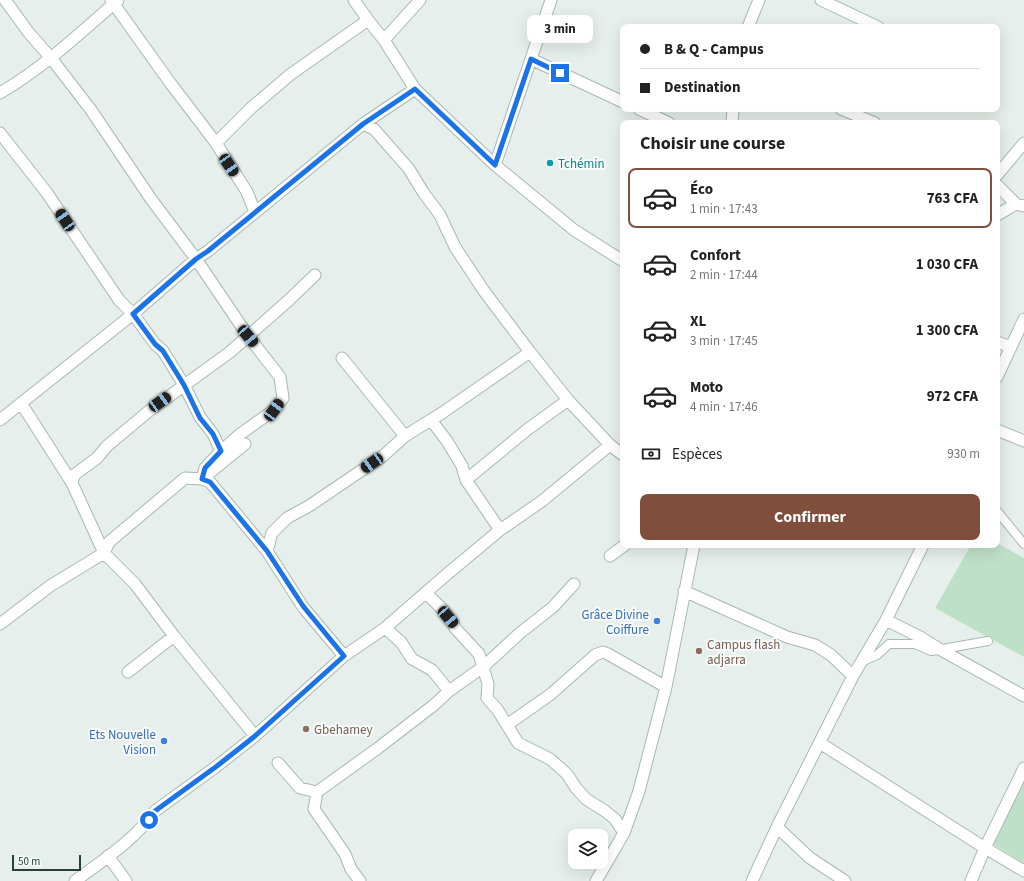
<!DOCTYPE html>
<html lang="fr">
<meta charset="utf-8">
<style>
:root{--surface:#fff;--page:#f6f6f6;--text:#222;--muted:#767676;--line:#e0e0e0;--accent:#804e3d}
body{margin:0;font-family:"Source Sans 3",sans-serif;background:var(--page);color:var(--text);height:100vh;display:flex;flex-direction:column;font-size:15px;white-space:nowrap}
*{box-sizing:border-box;margin:0}
p{font-size:13px;color:var(--muted)}
.icon{flex:none;width:22px;height:22px;fill:none;stroke:currentColor;stroke-width:2;stroke-linecap:round;stroke-linejoin:round}
.map{position:relative;flex:1;overflow:hidden}
.panel{position:absolute;left:620px;top:120px;width:380px;height:428px;display:flex;flex-direction:column;background:var(--surface);border-radius:8px;box-shadow:0 4px 16px #0002}
.panel>*{flex:none}
.banner{position:absolute;left:620px;top:24px;width:380px;height:88px;border-radius:8px;box-shadow:0 4px 16px #0002;display:grid;align-content:center;height:88px;padding:0 20px;background:var(--surface)}
.controls{position:absolute;left:568px;top:829px;display:grid;gap:8px}
.controls a{display:grid;place-items:center;width:40px;height:40px;border-radius:8px;background:var(--surface);box-shadow:0 4px 16px #0002;font-size:20px}
.scale{position:absolute;left:12px;bottom:10px;width:69px;box-sizing:border-box;padding-left:4px;border:2px solid #24423a;border-top:0;font-size:11px;line-height:14px;white-space:nowrap;color:#24423a;-webkit-text-stroke:3px #f7fbf9;paint-order:stroke}
.end{position:absolute;width:18px;height:18px;margin:-9px;border:5px solid #1a73e8;background:#fff;box-shadow:0 0 0 2px #fff}
.from{border-radius:50%}
.bubble{position:absolute;height:28px;border-radius:8px;background:var(--surface);box-shadow:0 4px 16px #0002;font-size:13px;font-weight:700;line-height:28px;text-align:center}
.car{position:absolute;width:12px;height:24px;margin:-12px -6px;border-radius:5px;box-shadow:0 0 3px 1px #0007;background:linear-gradient(#222 24%,#8ab4d8 0 40%,#222 0 76%,#8ab4d8 0 86%,#222 0)}
.banner b{display:flex;align-items:center;gap:14px;height:38px;font-size:15px}
.banner b+b{border-top:1px solid var(--line)}
.banner i{width:10px;height:10px;background:var(--text)}
ul{padding:0;list-style:none}
li{display:flex;align-items:center;gap:12px;height:60px;margin:0 8px 6px;padding:0 12px;border:2px solid transparent;border-radius:8px}
li div{flex:1}
li b{display:block;font-size:15px}
li em{font-style:normal;font-weight:700}
li.on{border-color:var(--accent)}
li>.icon{width:36px;height:36px;stroke-width:1.5}
h2{padding:0 20px;font-size:18px;line-height:48px}
.pay{display:flex;align-items:center;gap:10px;height:44px;padding:0 20px;font-size:15px}
.pay p{margin-inline-start:auto}
.action{display:flex;gap:8px;margin-top:auto;padding:8px 20px}
.action a{flex:1;height:46px;border-radius:8px;background:var(--accent);color:#fff;font-size:16px;font-weight:700;line-height:46px;text-align:center}
.map>svg:first-child{display:block}
</style>
<div class="map">
<svg width="1024" height="881" viewBox="0 0 1024 881">
<rect width="100%" height="100%" fill="#e6efeb"/>
<!-- green -->
<path fill="#bfe0c8" d="M 997,543 L 1024,558 L 1024,657 L 935,608 L 971,545 L 997,545 Z
M 1024,773 L 1024,863 L 984,839 Z"/>
<g fill="none" stroke-linecap="round" stroke-linejoin="round">
<defs>
<path id="pedestrian" d="M 997,511 L 1024,544
M 861,662 L 877,655 L 889,644 L 915,644 L 931,651 L 988,641"/>
<path id="minor" d="M 5,0 L 29,33 L 51,58 L 91,110 L 151,199 L 196,259 L 248,336 L 280,377 L 283,398 L 274,410 L 239,435 L 221,451 L 205,468 L 202,479 L 210,482 L 267,551 L 303,607 L 344,656
M 111,0 L 171,84 L 216,143 L 247,192 L 255,212
M 354,0 L 368,20 L 384,40 L 415,89 L 495,165 L 574,230 L 623,261
M 821,0 L 878,27
M 748,27 L 759,0
M 384,40 L 420,0
M 531,59 L 623,102
M 0,93 C 43,68 80,33 118,0
M 639,109 L 669,123
M 841,109 L 875,123
M 732,123 L 733,109
M 363,124 L 374,129 L 409,169 L 423,192 L 440,215 L 455,247 L 484,291 L 530,352 L 568,400 L 610,445 L 623,455
M 0,133 L 47,193 L 119,300 L 133,314 L 155,344 L 163,351 L 184,385 L 200,417 L 213,434 L 221,451
M 216,143 L 251,108 L 291,74 L 368,20
M 495,165 L 551,0
M 997,175 L 1024,143
M 997,185 L 1016,204
M 997,215 L 1016,204 L 1024,206
M 997,342 L 1011,347
M 342,358 L 405,436
M 997,377 L 1024,319
M 21,403 L 72,483 L 104,553 L 135,584 L 174,636 L 255,736
M 0,420 L 133,314 L 196,259 L 208,251 L 363,124 L 415,89
M 431,420 L 447,441 L 462,466 L 466,480 L 500,530
M 997,430 L 1024,441
M 466,480 L 528,429 L 568,400
M 72,483 L 74,475 L 97,458 L 107,446 L 149,411 L 230,352 L 289,300 L 315,275
M 267,551 L 272,533 L 287,518 L 309,506 L 383,456 L 405,436 L 442,413 L 530,352
M 610,556 L 625,545
M 684,591 L 787,637 L 815,645 L 831,655 L 853,676
M 426,593 C 436,603 450,615 455,628 L 479,654 L 488,684 L 487,698 L 497,709 L 518,743 L 550,759 L 567,774 L 576,788 L 586,799 L 605,811 L 615,819 L 624,833
M 886,620 L 920,637 L 941,650 L 1024,696
M 0,624 L 50,586 L 104,553 L 109,542 L 185,478 L 202,479 L 245,444
M 385,628 L 401,642 L 412,659 L 432,670 L 449,691
M 128,672 L 174,636
M 507,725 L 551,694 L 595,655 L 603,652 L 608,654 L 666,687
M 820,743 L 985,848 L 1024,871
M 278,763 L 300,788 L 317,792 L 378,748 L 434,705 L 449,691 L 483,667 L 520,633 L 553,607 L 574,584
M 317,792 L 314,809 L 345,854 L 351,869 L 360,881
M 777,827 L 810,858 L 845,881
M 108,856 L 126,881
M 75,881 C 102,861 137,838 155,811 L 217,766 L 255,736 L 344,656 L 385,628 L 446,575 L 500,530 L 542,501 L 610,445
M 596,881 L 624,833 L 639,791 L 666,687 L 694,545
M 752,881 L 777,827 L 853,676 L 886,620 L 923,545
M 971,881 L 985,848 L 1024,768"/>
</defs>
<!-- pedestrian casing -->
<use href="#pedestrian" stroke="#a8b8b2" stroke-width="10"/>
<!-- minor casing -->
<use href="#minor" stroke="#a8b8b2" stroke-width="13"/>
<!-- pedestrian -->
<use href="#pedestrian" stroke="#fff" stroke-width="8"/>
<!-- minor -->
<use href="#minor" stroke="#fff" stroke-width="11"/>
</g>
<g fill="none" stroke-linecap="round" stroke-linejoin="round">
<!-- route -->
<path stroke="#1a73e8" stroke-width="5" d="M 149,820 L 155,811 L 217,766 L 255,736 L 344,656 L 303,606 L 267,551 L 210,482 L 202,479 L 205,468 L 221,451 L 213,434 L 200,418 L 184,385 L 163,351 L 155,344 L 133,314 L 196,259 L 208,251 L 363,124 L 415,89 L 495,165 L 531,59 L 560,73"/>
</g>
<!-- markers -->
<circle fill="#0f9aa8" stroke="#f7fbf9" stroke-width="1.5" cx="550" cy="163" r="4"/>
<g fill="#3f7fe0" stroke="#f7fbf9" stroke-width="1.5">
<circle cx="657" cy="621" r="4"/>
<circle cx="164" cy="741" r="4"/>
</g>
<g fill="#8d6e63" stroke="#f7fbf9" stroke-width="1.5">
<circle cx="699" cy="651" r="4"/>
<circle cx="306" cy="729" r="4"/>
</g>
<g text-anchor="middle" stroke-width="4" stroke-linejoin="round" paint-order="stroke">
<!-- culture labels -->
<g font-size="13" fill="#0d838f" stroke="#f7fbf9" text-anchor="start">
<text x="558" y="168">Tchémin</text>
</g>
<!-- shop labels -->
<g font-size="13" fill="#366cbe" stroke="#f7fbf9" text-anchor="end">
<text x="649" y="619">Grâce Divine<tspan x="649" dy="15">Coiffure</tspan></text>
<text x="156" y="739">Ets Nouvelle<tspan x="156" dy="15">Vision</tspan></text>
</g>
<!-- education labels -->
<g font-size="13" fill="#785e54" stroke="#f7fbf9" text-anchor="start">
<text x="707" y="649">Campus flash<tspan x="707" dy="15">adjarra</tspan></text>
<text x="314" y="734">Gbehamey</text>
</g>
</g>
</svg>
<div class="controls">
<a><svg class="icon" aria-label="layers" viewBox="0 0 24 24"><path d="M12 4l9 5-9 5-9-5zM3 14l9 5 9-5"/></svg></a>
</div>
<div class="scale">50 m</div>
<i class="end from" style="left:149px;top:820px"></i>
<i class="end" style="left:560px;top:73px"></i>
<div class="bubble" style="left:527px;top:15px;width:66px">3 min</div>
<i class="car" style="left:229px;top:165px;rotate:146deg"></i>
<i class="car" style="left:65px;top:220px;rotate:326deg"></i>
<i class="car" style="left:248px;top:336px;rotate:140deg"></i>
<i class="car" style="left:160px;top:402px;rotate:54deg"></i>
<i class="car" style="left:274px;top:410px;rotate:36deg"></i>
<i class="car" style="left:372px;top:463px;rotate:236deg"></i>
<i class="car" style="left:448px;top:617px;rotate:140deg"></i>
<div class="banner">
<b><i class="from"></i>B &amp; Q - Campus</b>
<b><i></i>Destination</b>
</div>
<section class="panel">
<h2>Choisir une course</h2>
<ul>
<li class="on"><svg class="icon" aria-label="car" viewBox="0 0 24 24"><path d="M5 17H2v-5l4-1 3-4h7l3 4 3 1v5h-3M9 17h6M6 11h13"/><circle cx="7" cy="17" r="2"/><circle cx="17" cy="17" r="2"/></svg><div><b>Éco</b><p>1 min · 17:43</p></div><em>763 CFA</em></li>
<li><svg class="icon" aria-label="car" viewBox="0 0 24 24"><path d="M5 17H2v-5l4-1 3-4h7l3 4 3 1v5h-3M9 17h6M6 11h13"/><circle cx="7" cy="17" r="2"/><circle cx="17" cy="17" r="2"/></svg><div><b>Confort</b><p>2 min · 17:44</p></div><em>1 030 CFA</em></li>
<li><svg class="icon" aria-label="car" viewBox="0 0 24 24"><path d="M5 17H2v-5l4-1 3-4h7l3 4 3 1v5h-3M9 17h6M6 11h13"/><circle cx="7" cy="17" r="2"/><circle cx="17" cy="17" r="2"/></svg><div><b>XL</b><p>3 min · 17:45</p></div><em>1 300 CFA</em></li>
<li><svg class="icon" aria-label="car" viewBox="0 0 24 24"><path d="M5 17H2v-5l4-1 3-4h7l3 4 3 1v5h-3M9 17h6M6 11h13"/><circle cx="7" cy="17" r="2"/><circle cx="17" cy="17" r="2"/></svg><div><b>Moto</b><p>4 min · 17:46</p></div><em>972 CFA</em></li>
</ul>
<div class="pay"><svg class="icon" aria-label="cash" viewBox="0 0 24 24"><path d="M3 7h18v10H3z"/><circle cx="12" cy="12" r="2"/></svg>Espèces<p>930 m</p></div>
<div class="action"><a>Confirmer</a></div>
</section>
</div>
